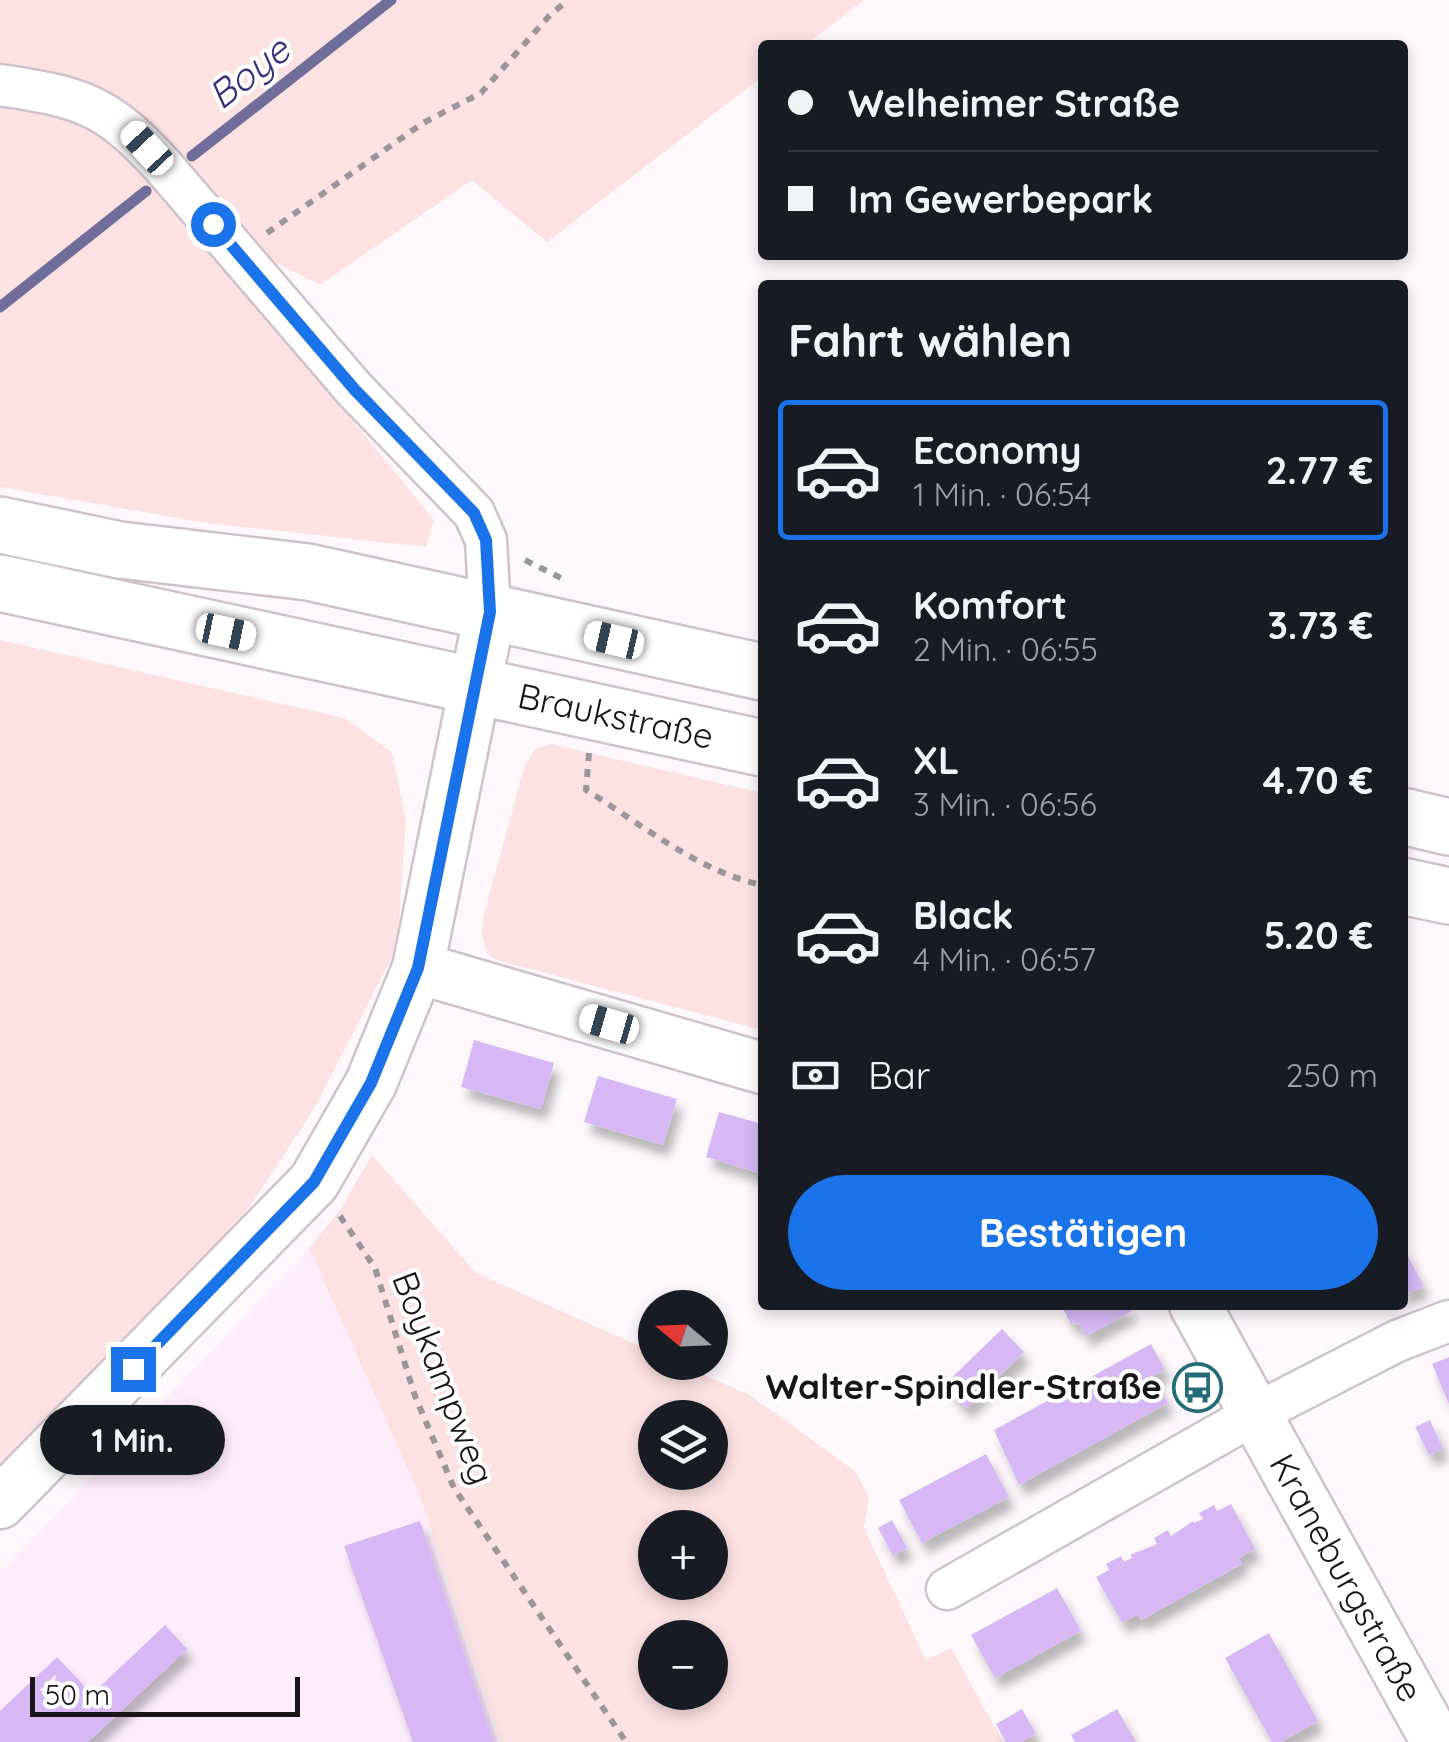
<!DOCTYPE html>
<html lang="de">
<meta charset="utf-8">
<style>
:root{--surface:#171b24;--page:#20242c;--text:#f1f3f6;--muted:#9ea1a6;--line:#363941;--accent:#1a73e8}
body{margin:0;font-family:Quicksand,sans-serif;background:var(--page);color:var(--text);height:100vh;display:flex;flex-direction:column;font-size:38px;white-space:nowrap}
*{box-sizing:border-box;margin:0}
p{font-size:32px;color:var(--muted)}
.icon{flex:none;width:55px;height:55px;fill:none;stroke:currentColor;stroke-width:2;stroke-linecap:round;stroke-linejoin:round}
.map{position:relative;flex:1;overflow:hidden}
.details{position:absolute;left:758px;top:280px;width:650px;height:1030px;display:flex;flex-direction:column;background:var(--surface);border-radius:10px;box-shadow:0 5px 15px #0003}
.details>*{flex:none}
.guide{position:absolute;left:758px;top:40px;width:650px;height:220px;border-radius:10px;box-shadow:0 5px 15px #0003;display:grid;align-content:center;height:220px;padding:0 30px;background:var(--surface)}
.needle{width:65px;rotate:289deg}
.buttons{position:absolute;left:638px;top:1290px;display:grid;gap:20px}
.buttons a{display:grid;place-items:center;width:90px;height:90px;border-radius:50%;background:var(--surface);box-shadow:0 5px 15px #0003;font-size:50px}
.scale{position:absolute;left:30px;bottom:25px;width:270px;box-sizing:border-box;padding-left:10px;border:5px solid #181417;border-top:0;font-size:28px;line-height:35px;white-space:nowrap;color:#181417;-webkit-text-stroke:8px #fff;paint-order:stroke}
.end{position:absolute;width:45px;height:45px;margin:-22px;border:12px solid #1a73e8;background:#fff;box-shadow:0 0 0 5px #fff}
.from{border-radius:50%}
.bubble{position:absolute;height:70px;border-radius:35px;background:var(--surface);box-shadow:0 5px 15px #0003;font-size:32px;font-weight:700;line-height:70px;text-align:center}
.car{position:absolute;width:30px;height:60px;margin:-30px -15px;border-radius:12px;box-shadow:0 0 8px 2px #0007;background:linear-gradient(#fff 24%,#345 0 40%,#fff 0 76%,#345 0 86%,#fff 0)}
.guide b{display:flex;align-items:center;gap:35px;height:95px;font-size:38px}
.guide b+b{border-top:2px solid var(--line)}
.guide i{width:25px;height:25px;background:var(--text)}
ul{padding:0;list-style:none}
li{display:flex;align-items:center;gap:30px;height:140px;margin:0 20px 15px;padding:0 10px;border:5px solid transparent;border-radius:10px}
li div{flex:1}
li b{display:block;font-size:38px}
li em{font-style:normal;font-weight:700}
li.on{border-color:var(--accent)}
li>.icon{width:90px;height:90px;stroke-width:1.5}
h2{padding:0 30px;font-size:45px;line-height:120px}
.pay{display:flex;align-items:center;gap:25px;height:110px;padding:0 30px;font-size:38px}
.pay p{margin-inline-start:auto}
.action{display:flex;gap:20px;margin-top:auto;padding:20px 30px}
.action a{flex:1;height:115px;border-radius:60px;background:var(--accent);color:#fff;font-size:40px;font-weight:700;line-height:115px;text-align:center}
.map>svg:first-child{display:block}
</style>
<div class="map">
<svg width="1449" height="1742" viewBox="0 0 1449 1742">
<defs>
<filter id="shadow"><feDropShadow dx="6" dy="11" stdDeviation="5" flood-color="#0004"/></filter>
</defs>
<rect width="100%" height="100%" fill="#fef8fd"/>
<!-- built -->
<path fill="#ffecfc" d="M 309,1248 L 421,1499 L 501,1742 L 0,1742 L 0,1573 Z"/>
<!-- green -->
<path fill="#fde2e2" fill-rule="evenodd" d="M 0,0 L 864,0 L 805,45 L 762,45 L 762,77 L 547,242 L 472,180 L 320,285 L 190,220 L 434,520 L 426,547 L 200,522 L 0,487 Z
M 0,640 L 344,718 L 392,752 L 406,821 L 397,948 L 315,1107 L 229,1238 L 0,1478 Z
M 551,744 L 762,793 L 762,1030 L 496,960 L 487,954 L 482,935 L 483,918 L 524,768 L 535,749 Z
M 372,1155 L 476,1273 L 655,1353 L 655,1362 L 677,1363 L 750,1395 L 855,1471 L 869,1497 L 864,1528 L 926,1660 L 951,1648 L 1003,1742 L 501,1742 L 421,1499 L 309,1248 L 340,1210 ZM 655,1418 L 710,1418 L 710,1472 L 655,1472 ZM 655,1528 L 710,1528 L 710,1582 L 655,1582 ZM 655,1638 L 710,1638 L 710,1692 L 655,1692 Z"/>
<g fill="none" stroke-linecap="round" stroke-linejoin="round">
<!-- stream -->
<path stroke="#6f6e9a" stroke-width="11" d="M 192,156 L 391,0
M 0,307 L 146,191"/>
</g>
<!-- building -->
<path fill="#d7b8f5" filter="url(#shadow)" d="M 474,1040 L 554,1063 L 541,1109 L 461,1087 Z
M 598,1076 L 677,1099 L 663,1145 L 584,1122 Z
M 719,1112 L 762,1124 L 762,1174 L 706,1157 Z
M 1402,1244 L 1424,1287 L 1402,1295 Z
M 1061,1305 L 1128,1305 L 1132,1311 L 1086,1336 L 1079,1323 L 1071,1324 Z
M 1002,1329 L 1024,1352 L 966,1408 L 944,1385 Z
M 1151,1344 L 1165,1370 L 1153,1376 L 1168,1403 L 1019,1485 L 994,1430 Z
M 1449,1357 L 1449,1404 L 1432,1364 Z
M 1430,1420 L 1443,1449 L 1429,1455 L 1415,1427 Z
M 986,1454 L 1009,1497 L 922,1543 L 899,1500 Z
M 1231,1504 L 1255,1549 L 1239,1558 L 1242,1564 L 1141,1620 L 1138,1614 L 1122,1623 L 1096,1577 L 1109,1570 L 1106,1564 L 1121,1556 L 1124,1562 L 1132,1558 L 1130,1555 L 1157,1544 L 1154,1538 L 1168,1530 L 1171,1536 L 1193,1521 L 1194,1523 L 1203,1519 L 1199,1513 L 1214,1505 L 1217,1511 Z
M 892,1520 L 907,1548 L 893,1556 L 878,1528 Z
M 420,1521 L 494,1742 L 413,1742 L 344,1546 Z
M 1057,1588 L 1081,1631 L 995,1678 L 971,1635 Z
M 165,1625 L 187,1649 L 88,1742 L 0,1742 L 0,1711 L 57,1657 L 92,1694 Z
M 1269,1633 L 1318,1721 L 1281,1742 L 1272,1742 L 1225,1658 Z
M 1022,1709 L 1036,1734 L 1021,1742 L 1006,1742 L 996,1724 Z
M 1117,1709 L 1136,1742 L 1075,1742 L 1071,1735 Z"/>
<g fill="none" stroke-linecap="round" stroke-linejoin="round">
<defs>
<path id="minor" d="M 0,85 C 81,97 106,104 162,165 L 355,390 L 474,513 L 486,540 L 490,612
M 947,1589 L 1253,1415 L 1397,1341 L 1449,1321"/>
<g id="tertiary">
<path d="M 418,968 L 762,1068"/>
<path id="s1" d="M 1195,1305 L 1437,1742"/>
<path d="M 0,1503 L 314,1182 L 371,1083 L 418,968 L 490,612"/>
</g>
<g id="primary">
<path d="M 0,525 L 120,550 L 308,572 L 762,672"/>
<path id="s2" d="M 0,583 L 762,748"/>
<path d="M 1402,816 L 1449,827"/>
<path d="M 1402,886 L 1449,896"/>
</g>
</defs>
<!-- minor casing -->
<use href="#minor" stroke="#cfc2cc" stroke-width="45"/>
<!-- tertiary casing -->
<use href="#tertiary" stroke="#cfc2cc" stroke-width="55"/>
<!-- primary casing -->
<use href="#primary" stroke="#cfc2cc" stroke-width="60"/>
<!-- path -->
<path stroke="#9b969a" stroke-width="6" stroke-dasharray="8 8" stroke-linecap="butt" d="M 267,233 L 423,123 L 481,93 L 549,16 L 568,0
M 525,560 L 563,579
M 589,753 L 586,790 C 641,824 699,872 762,885
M 340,1216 L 375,1268 L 415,1396 L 454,1488 L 626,1742"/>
<!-- minor -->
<use href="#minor" stroke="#fff" stroke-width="40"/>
<!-- tertiary -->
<use href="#tertiary" stroke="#fff" stroke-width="50"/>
<!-- primary -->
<use href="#primary" stroke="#fff" stroke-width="55"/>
</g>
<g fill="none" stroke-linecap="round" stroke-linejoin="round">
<!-- route -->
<path stroke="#1a73e8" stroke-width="12" d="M 133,1369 L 314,1182 L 371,1083 L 418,968 L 490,612 L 486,540 L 474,513 L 355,390 L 213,224"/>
</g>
<!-- icons -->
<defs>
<symbol id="bus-ring" viewBox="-11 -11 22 22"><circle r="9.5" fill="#fff" stroke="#236b78" stroke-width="1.5"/><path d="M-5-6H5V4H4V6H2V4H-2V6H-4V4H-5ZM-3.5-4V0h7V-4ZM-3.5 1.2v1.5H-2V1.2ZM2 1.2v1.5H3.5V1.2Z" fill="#236b78"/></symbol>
</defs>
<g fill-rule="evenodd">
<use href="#bus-ring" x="1170" y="1360" width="55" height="55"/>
</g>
<g text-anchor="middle" stroke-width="8" stroke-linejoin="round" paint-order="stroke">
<!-- street labels -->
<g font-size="35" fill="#181417" stroke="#fff">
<text dy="12" stroke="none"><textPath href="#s2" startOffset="630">Braukstraße</textPath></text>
<text transform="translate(443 1378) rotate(69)" y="12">Boykampweg</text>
<text dy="12" stroke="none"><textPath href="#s1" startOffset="312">Kraneburgstraße</textPath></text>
</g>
<!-- poi labels -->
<g font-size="35" font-weight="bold" fill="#181417" stroke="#fff" text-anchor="end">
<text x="1162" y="1399">Walter-Spindler-Straße</text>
</g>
<!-- water labels -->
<g font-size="38" font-style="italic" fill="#383078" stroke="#fff">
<text transform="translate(249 73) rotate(-38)" y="13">Boye</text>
</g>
</g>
</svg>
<div class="buttons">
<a><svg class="needle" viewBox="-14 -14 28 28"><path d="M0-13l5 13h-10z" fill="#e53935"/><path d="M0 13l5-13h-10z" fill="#9ea1a6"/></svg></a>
<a><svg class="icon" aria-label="layers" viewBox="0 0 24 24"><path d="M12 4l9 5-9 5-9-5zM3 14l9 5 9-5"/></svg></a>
<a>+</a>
<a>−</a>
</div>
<div class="scale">50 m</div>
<i class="end from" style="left:213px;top:224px"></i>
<i class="end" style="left:133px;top:1369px"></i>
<div class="bubble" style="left:40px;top:1405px;width:185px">1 Min.</div>
<i class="car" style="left:147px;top:148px;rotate:317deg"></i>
<i class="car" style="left:226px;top:632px;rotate:102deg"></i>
<i class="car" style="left:614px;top:640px;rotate:283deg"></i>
<i class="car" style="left:609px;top:1024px;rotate:286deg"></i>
<div class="guide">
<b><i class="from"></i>Welheimer Straße</b>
<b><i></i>Im Gewerbepark</b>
</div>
<section class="details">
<h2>Fahrt wählen</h2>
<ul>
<li class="on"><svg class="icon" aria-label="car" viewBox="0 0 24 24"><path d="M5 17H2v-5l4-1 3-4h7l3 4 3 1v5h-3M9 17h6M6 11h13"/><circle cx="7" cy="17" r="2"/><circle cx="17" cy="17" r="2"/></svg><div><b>Economy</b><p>1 Min. · 06:54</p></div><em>2.77 €</em></li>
<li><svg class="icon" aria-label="car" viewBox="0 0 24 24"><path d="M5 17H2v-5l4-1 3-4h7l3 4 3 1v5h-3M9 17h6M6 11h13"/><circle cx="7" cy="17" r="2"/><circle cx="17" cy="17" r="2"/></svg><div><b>Komfort</b><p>2 Min. · 06:55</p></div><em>3.73 €</em></li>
<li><svg class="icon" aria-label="car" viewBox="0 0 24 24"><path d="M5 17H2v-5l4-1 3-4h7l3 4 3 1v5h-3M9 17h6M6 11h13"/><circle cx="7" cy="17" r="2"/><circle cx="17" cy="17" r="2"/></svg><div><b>XL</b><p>3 Min. · 06:56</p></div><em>4.70 €</em></li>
<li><svg class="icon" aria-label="car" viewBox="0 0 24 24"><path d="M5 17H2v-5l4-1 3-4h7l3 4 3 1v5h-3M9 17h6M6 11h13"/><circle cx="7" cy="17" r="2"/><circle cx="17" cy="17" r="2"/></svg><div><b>Black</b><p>4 Min. · 06:57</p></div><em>5.20 €</em></li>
</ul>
<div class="pay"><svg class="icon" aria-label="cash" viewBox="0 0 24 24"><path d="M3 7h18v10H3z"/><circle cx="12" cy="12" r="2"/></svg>Bar<p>250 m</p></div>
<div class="action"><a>Bestätigen</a></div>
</section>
</div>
